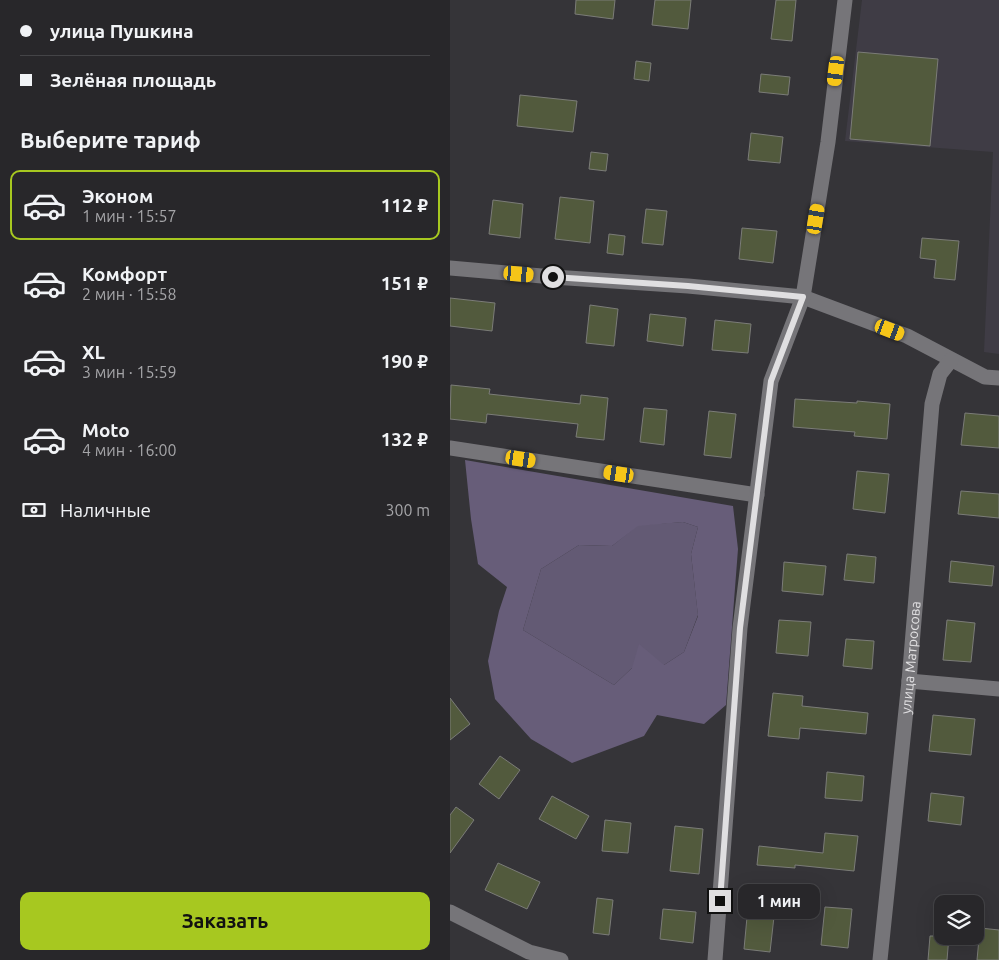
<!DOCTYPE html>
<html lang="ru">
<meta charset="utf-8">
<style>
:root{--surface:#28272a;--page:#302f32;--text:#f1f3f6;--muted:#a5a5a8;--line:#444447;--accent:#a7c820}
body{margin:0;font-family:Ubuntu,sans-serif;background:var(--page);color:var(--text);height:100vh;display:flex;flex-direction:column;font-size:19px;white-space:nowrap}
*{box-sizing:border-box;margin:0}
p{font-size:16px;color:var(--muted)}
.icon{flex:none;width:28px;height:28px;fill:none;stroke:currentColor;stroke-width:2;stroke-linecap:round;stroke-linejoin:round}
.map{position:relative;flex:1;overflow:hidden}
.drawer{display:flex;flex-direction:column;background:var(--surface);width:450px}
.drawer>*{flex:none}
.banner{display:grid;align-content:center;height:110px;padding:0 20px;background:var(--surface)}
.fabs{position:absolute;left:484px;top:895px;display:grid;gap:10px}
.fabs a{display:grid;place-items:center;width:50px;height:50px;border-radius:10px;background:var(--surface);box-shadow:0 5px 20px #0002,0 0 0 1px var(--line);font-size:25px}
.end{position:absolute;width:22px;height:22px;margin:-11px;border:6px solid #e0dfe1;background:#111;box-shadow:0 0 0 2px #111}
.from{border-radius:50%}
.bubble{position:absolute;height:35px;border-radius:10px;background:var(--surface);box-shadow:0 5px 20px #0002,0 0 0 1px var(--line);font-size:16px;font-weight:700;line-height:35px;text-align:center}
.car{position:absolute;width:15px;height:30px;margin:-15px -8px;border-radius:6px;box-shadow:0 0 4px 1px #0007;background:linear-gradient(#f5c518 24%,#345 0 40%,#f5c518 0 76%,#345 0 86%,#f5c518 0)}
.banner b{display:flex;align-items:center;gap:18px;height:48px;font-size:19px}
.banner b+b{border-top:1px solid var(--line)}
.banner i{width:12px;height:12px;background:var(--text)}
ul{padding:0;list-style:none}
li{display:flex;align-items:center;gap:15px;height:70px;margin:0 10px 8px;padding:0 10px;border:2px solid transparent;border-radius:10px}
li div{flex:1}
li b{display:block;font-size:19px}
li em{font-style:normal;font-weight:700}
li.on{border-color:var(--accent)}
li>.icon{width:45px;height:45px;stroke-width:1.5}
h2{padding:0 20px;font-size:22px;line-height:60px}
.pay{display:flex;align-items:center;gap:12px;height:55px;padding:0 20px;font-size:19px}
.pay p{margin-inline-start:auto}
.action{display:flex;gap:10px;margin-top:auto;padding:10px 20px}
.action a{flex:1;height:58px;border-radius:10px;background:var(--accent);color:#111;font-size:20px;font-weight:700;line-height:58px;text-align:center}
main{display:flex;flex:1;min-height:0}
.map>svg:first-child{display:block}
</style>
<main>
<section class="drawer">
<div class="banner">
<b><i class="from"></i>улица Пушкина</b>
<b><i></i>Зелёная площадь</b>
</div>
<h2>Выберите тариф</h2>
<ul>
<li class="on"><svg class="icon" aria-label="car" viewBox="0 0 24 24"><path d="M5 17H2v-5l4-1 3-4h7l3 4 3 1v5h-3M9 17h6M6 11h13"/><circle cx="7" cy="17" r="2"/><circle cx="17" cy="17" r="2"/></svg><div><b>Эконом</b><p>1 мин · 15:57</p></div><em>112 ₽</em></li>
<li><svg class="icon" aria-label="car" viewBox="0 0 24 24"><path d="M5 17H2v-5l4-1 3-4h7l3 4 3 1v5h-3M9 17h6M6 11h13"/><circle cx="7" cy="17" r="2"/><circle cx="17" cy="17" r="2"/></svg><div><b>Комфорт</b><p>2 мин · 15:58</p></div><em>151 ₽</em></li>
<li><svg class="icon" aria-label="car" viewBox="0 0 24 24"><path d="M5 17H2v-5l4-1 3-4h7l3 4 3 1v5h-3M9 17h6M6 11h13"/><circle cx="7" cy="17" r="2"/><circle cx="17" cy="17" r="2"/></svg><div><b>XL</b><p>3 мин · 15:59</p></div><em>190 ₽</em></li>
<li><svg class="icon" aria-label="car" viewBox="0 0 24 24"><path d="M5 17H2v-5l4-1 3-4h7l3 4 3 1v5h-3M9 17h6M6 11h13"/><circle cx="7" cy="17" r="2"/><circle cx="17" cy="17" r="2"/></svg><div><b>Moto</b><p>4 мин · 16:00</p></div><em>132 ₽</em></li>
</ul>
<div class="pay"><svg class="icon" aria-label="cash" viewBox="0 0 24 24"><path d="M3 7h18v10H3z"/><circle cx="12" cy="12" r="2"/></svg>Наличные<p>300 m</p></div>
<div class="action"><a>Заказать</a></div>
</section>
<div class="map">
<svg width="549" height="960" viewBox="0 0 549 960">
<rect width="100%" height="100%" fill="#353438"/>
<!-- built -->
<path fill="#3f3c45" d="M 412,0 L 549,0 L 549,354 L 534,352 L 543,152 L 395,141 Z"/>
<!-- green -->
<path fill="#635a74" d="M 233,522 L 248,527 L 241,554 L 248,615 L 234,652 L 214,665 L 182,668 L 164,685 L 73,630 L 91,569 L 129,545 L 162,546 L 188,525 Z"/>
<!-- forest -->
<path fill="#675d79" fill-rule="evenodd" d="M 15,460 L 283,506 L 288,549 L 276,705 L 254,724 L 207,715 L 194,736 L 122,763 L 81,739 L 45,699 L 38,661 L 49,611 L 57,587 L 28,564 L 21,519 ZM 233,522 L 248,527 L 241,554 L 248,616 L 234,652 L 214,665 L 189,644 L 182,668 L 164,685 L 73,630 L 91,569 L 129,545 L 162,546 L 188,526 Z"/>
<!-- building -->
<path fill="#525a3d" stroke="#7b7c78" d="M 126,0 L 165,0 L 163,19 L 125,14 Z
M 205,0 L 241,0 L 238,29 L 202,25 Z
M 326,0 L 346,0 L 342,41 L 321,39 Z
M 408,52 L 488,59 L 480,146 L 400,139 Z
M 186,61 L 201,63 L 199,81 L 184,79 Z
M 311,74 L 340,77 L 338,95 L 309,92 Z
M 70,95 L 127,101 L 123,132 L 67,126 Z
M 301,133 L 333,137 L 330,163 L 298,160 Z
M 141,152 L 158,154 L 156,171 L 139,169 Z
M 110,197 L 144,201 L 140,243 L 105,239 Z
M 43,200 L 73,204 L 70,238 L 39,234 Z
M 196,209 L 217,211 L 213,245 L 192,243 Z
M 292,228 L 327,231 L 323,263 L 289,259 Z
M 159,234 L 175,236 L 173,255 L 157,253 Z
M 472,238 L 509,241 L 505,280 L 484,278 L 486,260 L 470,258 Z
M 0,298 L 45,303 L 42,331 L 0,326 Z
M 140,305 L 168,309 L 164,346 L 136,343 Z
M 200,314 L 236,318 L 233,346 L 197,341 Z
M 265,320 L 301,324 L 298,353 L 262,350 Z
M 1,385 L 40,389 L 39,394 L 130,404 L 131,395 L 158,398 L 154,440 L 126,437 L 128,424 L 37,414 L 36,423 L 0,419 Z
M 345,399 L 407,403 L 407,401 L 440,404 L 437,439 L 404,436 L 405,432 L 343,427 Z
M 194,408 L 217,410 L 214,445 L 190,442 Z
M 259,411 L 286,414 L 281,458 L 254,455 Z
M 515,413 L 549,416 L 549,448 L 511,445 Z
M 407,471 L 439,474 L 435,513 L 403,509 Z
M 511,491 L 549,494 L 549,518 L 508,514 Z
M 397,554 L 426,557 L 424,583 L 394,580 Z
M 501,561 L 544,566 L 542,586 L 499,582 Z
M 334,562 L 376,566 L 373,595 L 332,591 Z
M 329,620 L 361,622 L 358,656 L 326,653 Z
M 497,620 L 525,623 L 521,662 L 493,660 Z
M 396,639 L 424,641 L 422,669 L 393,666 Z
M 323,693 L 353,696 L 352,706 L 418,713 L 416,734 L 350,728 L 349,739 L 318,736 Z
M 0,698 L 20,724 L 0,740 Z
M 483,715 L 525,719 L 521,755 L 479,751 Z
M 50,756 L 70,770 L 49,799 L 29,784 Z
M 377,772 L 414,776 L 412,801 L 375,798 Z
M 481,793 L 514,797 L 511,825 L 478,821 Z
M 102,796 L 139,816 L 126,839 L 89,819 Z
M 6,807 L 24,820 L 0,853 L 0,815 Z
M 155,820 L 181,823 L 178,853 L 152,851 Z
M 225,826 L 253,829 L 249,874 L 220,871 Z
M 375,833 L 408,836 L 404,871 L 345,865 L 345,868 L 307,865 L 309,846 L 373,853 Z
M 48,863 L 90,882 L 77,909 L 35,890 Z
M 299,896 L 326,899 L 320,952 L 294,949 Z
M 147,898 L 163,900 L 159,935 L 143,933 Z
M 375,907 L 402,909 L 398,948 L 371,945 Z
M 213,909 L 246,912 L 243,943 L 210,939 Z
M 530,928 L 549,930 L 549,960 L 527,960 Z
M 480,936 L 499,936 L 497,960 L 478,960 Z"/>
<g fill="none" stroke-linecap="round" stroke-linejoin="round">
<!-- minor -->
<g stroke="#767579" stroke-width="15">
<path d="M 0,268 L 103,277 L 238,286 L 353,297 L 457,336 L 535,377 L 549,378"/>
<path d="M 0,448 L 307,495"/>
<path d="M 459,681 L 549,689"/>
<path d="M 0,912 L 79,952 L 111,960"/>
<path d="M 265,960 L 290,628 L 321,381 L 353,297 L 378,142 L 395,0"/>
<path id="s1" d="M 430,960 L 459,681 L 482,404 L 490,374 L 501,360"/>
</g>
</g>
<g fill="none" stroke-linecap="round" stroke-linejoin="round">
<!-- route -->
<path stroke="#e0dfe1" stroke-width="6" d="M 103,277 L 238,286 L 353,297 L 321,381 L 290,628 L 270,901"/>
</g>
<g text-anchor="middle" stroke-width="4" stroke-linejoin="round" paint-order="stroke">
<!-- street labels -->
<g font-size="14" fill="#e0dfe1" stroke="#1d1c1e">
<text dy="5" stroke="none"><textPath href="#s1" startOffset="304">улица Матросова</textPath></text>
</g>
</g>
</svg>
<div class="fabs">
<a><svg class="icon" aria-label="layers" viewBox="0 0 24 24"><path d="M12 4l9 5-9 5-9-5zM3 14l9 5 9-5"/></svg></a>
</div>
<i class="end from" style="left:103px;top:277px"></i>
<i class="end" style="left:270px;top:901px"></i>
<div class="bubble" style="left:288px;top:884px;width:82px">1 мин</div>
<i class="car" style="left:386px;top:71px;rotate:187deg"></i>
<i class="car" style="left:366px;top:219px;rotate:9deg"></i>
<i class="car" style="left:69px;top:274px;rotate:95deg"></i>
<i class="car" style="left:440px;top:330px;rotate:111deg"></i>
<i class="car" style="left:71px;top:459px;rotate:99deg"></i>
<i class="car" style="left:169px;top:474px;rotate:279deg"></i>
</div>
</main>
